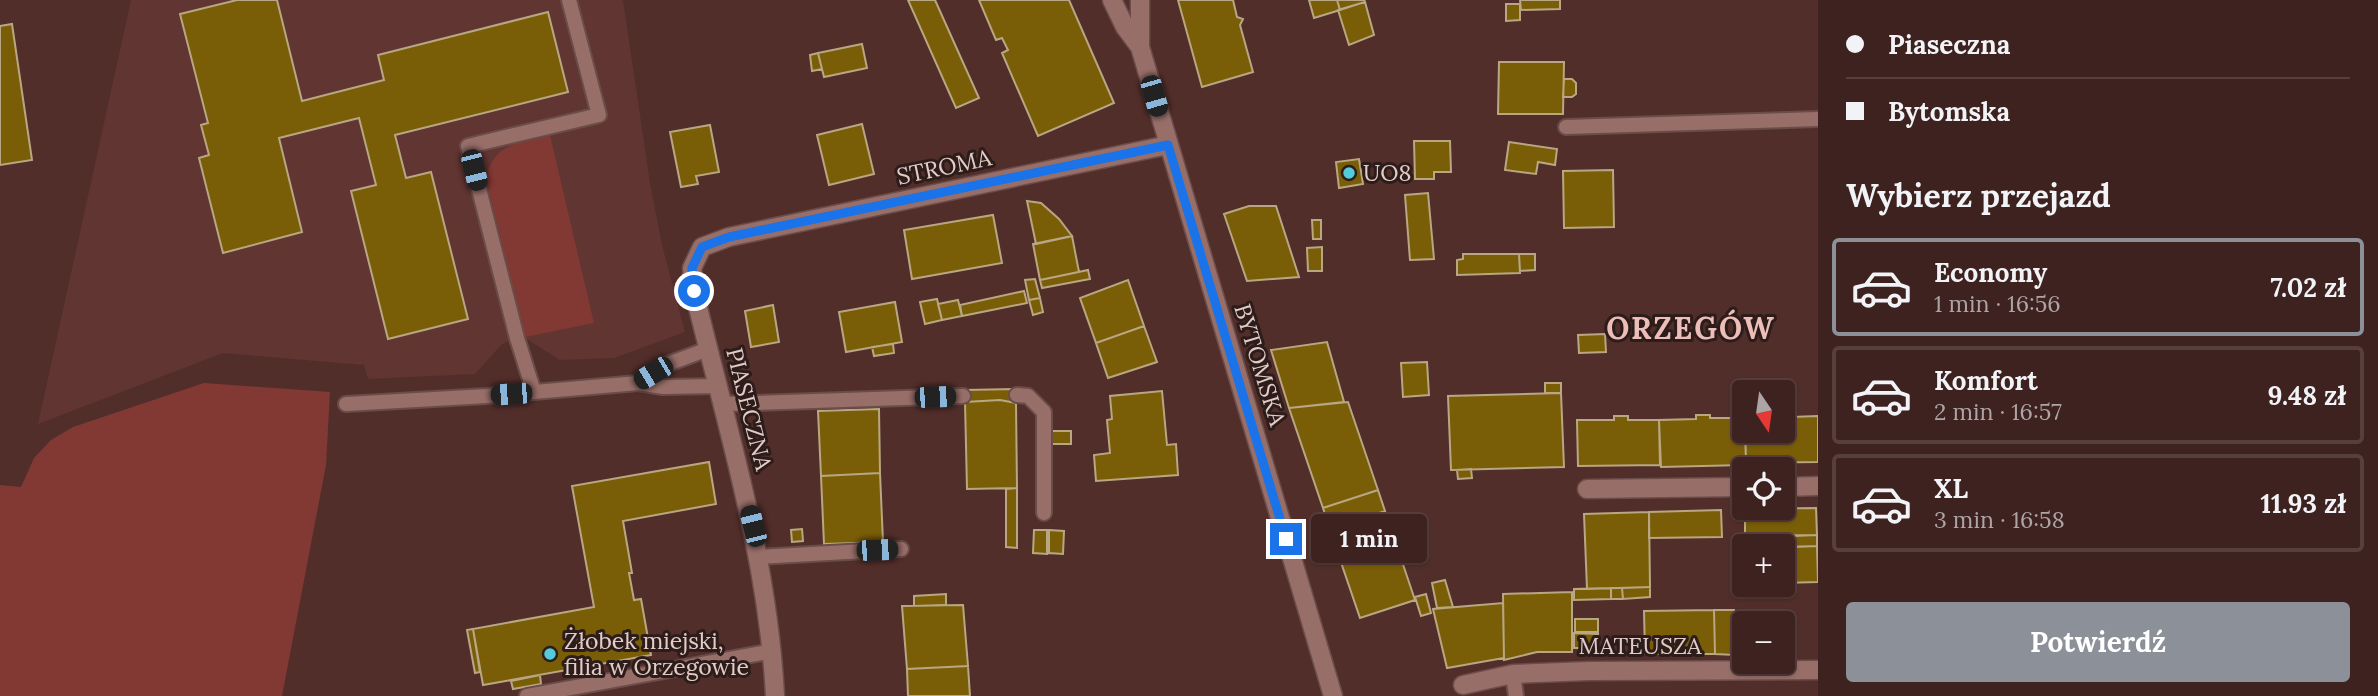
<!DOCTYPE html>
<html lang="pl">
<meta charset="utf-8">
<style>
:root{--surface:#3e2220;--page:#452a29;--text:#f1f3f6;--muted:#ada4a5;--line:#573f3e;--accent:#8c9099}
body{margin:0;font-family:Lora,serif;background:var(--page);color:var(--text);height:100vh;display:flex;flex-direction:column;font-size:26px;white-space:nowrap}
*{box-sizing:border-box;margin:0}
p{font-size:23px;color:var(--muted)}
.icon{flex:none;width:38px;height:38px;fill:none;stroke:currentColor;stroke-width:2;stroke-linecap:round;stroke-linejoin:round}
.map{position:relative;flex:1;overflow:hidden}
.details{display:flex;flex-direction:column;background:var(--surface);width:560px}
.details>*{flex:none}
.guide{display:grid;align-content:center;height:154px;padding:0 28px;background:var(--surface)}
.needle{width:46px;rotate:167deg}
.controls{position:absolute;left:1732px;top:380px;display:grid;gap:14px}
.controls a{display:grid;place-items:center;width:63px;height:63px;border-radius:7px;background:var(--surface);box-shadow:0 2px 5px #0004,0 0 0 2px var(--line);font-size:35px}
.end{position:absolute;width:32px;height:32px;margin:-16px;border:9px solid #1a73e8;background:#fff;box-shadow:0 0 0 4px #fff}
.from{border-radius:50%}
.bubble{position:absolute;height:49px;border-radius:7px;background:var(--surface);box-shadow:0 2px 5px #0004,0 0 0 2px var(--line);font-size:23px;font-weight:700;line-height:49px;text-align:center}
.car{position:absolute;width:21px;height:42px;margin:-21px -10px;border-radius:9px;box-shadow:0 0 5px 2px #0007;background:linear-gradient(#222 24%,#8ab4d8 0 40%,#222 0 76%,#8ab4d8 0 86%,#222 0)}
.guide b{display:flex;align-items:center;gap:24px;height:66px;font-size:26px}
.guide b+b{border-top:2px solid var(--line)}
.guide i{width:18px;height:18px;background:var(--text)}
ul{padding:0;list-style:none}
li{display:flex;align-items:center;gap:21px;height:98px;margin:0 14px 10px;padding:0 14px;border:4px solid var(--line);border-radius:7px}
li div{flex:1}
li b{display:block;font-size:26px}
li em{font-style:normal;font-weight:700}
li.current{border-color:var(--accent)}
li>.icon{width:63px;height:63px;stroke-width:1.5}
h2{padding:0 28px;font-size:32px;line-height:84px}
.action{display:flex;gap:14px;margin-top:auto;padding:14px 28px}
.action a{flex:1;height:80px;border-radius:7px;background:var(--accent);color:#fff;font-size:28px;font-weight:700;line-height:80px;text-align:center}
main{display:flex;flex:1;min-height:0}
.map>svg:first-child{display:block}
</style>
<main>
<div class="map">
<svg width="1818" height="696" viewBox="0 0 1818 696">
<rect width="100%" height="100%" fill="#522e2a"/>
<!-- built -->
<path fill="#613531" d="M 131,0 L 623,0 L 650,183 L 662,245 L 685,332 L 614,358 L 560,360 L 525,338 L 517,338 L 502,344 L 475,374 L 368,379 L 364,365 L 223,353 L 38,424 Z"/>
<!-- green -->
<path fill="#823833" d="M 550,135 L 594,323 L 525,337 L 486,179 C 493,143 519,142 550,135 Z
M 204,383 L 330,392 L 326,465 L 282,696 L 0,696 L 0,485 L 21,487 L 34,458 L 51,440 L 73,427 Z"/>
<!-- building -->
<path fill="#7a5d07" stroke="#b8a782" stroke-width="2" d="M 237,0 L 277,0 L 302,101 L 384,80 L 378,55 L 548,12 L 568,92 L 395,135 L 406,178 L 431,172 L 468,319 L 388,339 L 351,191 L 376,185 L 359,118 L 279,138 L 302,232 L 223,253 L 199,158 L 209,155 L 201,125 L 208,123 L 180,14 Z
M 908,0 L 935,0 L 979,98 L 956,108 Z
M 979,0 L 1069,0 L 1114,103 L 1038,136 L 1002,53 L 1008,50 L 1002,38 L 996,40 Z
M 1178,0 L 1233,0 L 1237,17 L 1243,19 L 1240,25 L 1253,72 L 1202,87 Z
M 1309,0 L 1337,0 L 1340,10 L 1314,18 Z
M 1337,0 L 1364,0 L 1365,2 L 1340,10 Z
M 1520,0 L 1560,0 L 1560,9 L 1521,10 Z
M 1365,2 L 1374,35 L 1349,45 L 1338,10 Z
M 1506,4 L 1520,4 L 1520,20 L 1506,21 Z
M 12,24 L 32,160 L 0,165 L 0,26 Z
M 862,44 L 867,68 L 824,77 L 818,53 Z
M 818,53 L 822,69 L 812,71 L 810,55 Z
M 1499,62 L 1564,62 L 1563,114 L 1498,114 Z
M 1564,79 L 1572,79 L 1576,83 L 1576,94 L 1572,97 L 1563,97 Z
M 862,124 L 874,174 L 829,185 L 817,135 Z
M 710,125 L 719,172 L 696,176 L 698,184 L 681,187 L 670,132 Z
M 1414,141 L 1450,141 L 1451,172 L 1434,172 L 1434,179 L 1415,179 Z
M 1509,142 L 1557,149 L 1555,165 L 1538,162 L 1536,174 L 1505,170 Z
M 1359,159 L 1363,184 L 1339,188 L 1336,162 Z
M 1613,170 L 1614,227 L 1564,228 L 1563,171 Z
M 1428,193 L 1434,259 L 1410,260 L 1405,195 Z
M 1027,201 L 1041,203 L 1059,219 L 1072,236 L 1036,244 Z
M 1249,206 L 1276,206 L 1299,277 L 1247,281 L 1224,214 Z
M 993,215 L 1002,263 L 912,279 L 904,230 Z
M 1312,220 L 1321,220 L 1321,239 L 1313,239 Z
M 1072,236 L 1079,272 L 1040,280 L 1033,244 Z
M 1322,247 L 1322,271 L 1308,271 L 1307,248 Z
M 1463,254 L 1519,254 L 1520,273 L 1457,275 L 1457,260 L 1463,259 Z
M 1519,254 L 1535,254 L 1535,270 L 1520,271 Z
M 1088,270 L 1090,279 L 1042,288 L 1040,280 Z
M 1035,279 L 1040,298 L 1029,300 L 1025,280 Z
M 1128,280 L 1144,326 L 1096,343 L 1080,298 Z
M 1024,291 L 1027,303 L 962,316 L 960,305 Z
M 1040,298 L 1043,312 L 1033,315 L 1029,300 Z
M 937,299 L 942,320 L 925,324 L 920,302 Z
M 958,300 L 962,316 L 942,320 L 938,304 Z
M 895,302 L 902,342 L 846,352 L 839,312 Z
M 773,305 L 779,342 L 751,347 L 745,311 Z
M 1144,326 L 1157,362 L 1108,378 L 1096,343 Z
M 1605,334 L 1606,352 L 1579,353 L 1578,335 Z
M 1327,342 L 1344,402 L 1289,408 L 1271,350 Z
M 893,344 L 894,353 L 874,356 L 872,347 Z
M 1427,362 L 1429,395 L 1403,397 L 1401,363 Z
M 1545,383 L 1561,383 L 1561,393 L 1545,393 Z
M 1015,389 L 1016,403 L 1000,400 L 965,402 L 965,390 Z
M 1162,391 L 1167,445 L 1176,444 L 1178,475 L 1096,481 L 1094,455 L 1110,453 L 1107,420 L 1112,419 L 1110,396 Z
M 1561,393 L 1564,467 L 1451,470 L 1448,396 Z
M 1000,400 L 1016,403 L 1017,488 L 967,489 L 965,402 Z
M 1348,402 L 1378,490 L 1323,508 L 1289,408 Z
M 879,409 L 880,473 L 821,476 L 818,411 Z
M 1783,414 L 1791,414 L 1791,417 L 1818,416 L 1818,462 L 1746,463 L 1745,430 L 1783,430 Z
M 1696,415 L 1710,415 L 1710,418 L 1745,418 L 1746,463 L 1744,465 L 1661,467 L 1659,420 L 1696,419 Z
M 1614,416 L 1628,416 L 1628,420 L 1659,420 L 1660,465 L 1578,466 L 1577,420 L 1614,420 Z
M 1050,431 L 1071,431 L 1071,444 L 1049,444 Z
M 709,462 L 716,504 L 623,521 L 632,573 L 629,573 L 634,600 L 641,599 L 651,655 L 483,685 L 473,629 L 594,607 L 572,486 Z
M 1471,469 L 1472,478 L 1458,479 L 1457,470 Z
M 880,473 L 883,542 L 824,544 L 821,476 Z
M 1017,488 L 1017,548 L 1006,547 L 1006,489 Z
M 1378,490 L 1385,511 L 1330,530 L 1323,508 Z
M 1816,508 L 1817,535 L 1745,536 L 1745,509 Z
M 1721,510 L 1722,537 L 1649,538 L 1649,512 Z
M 1385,511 L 1415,600 L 1360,618 L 1330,530 Z
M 1649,512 L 1650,587 L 1587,589 L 1584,514 Z
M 802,529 L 803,541 L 792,542 L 791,530 Z
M 1034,530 L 1047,530 L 1047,554 L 1033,553 Z
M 1049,530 L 1064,531 L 1063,554 L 1049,553 Z
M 1817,535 L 1817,546 L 1794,547 L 1793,536 Z
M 1817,546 L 1818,582 L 1783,583 L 1783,547 Z
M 1445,580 L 1453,607 L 1437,608 L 1432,583 Z
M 1650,587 L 1650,597 L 1623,599 L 1622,588 Z
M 1611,588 L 1611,599 L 1574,600 L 1574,589 Z
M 1611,588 L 1622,588 L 1623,599 L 1611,599 Z
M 1572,592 L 1572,652 L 1537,652 L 1504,660 L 1503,594 Z
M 946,594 L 946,605 L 914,606 L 914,596 Z
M 1426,594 L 1431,613 L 1421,616 L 1415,597 Z
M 1503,603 L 1504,658 L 1447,668 L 1433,609 Z
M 963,605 L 968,666 L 907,669 L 902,606 Z
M 1714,610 L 1715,654 L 1645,654 L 1644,611 Z
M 1714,610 L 1734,610 L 1735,655 L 1715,654 Z
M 1575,619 L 1598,619 L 1598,632 L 1575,632 Z
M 473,629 L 480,672 L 475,673 L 467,630 Z
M 1574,633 L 1598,634 L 1598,648 L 1574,648 Z
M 968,666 L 970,696 L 908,696 L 907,669 Z
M 540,675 L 541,684 L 513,689 L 511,681 Z"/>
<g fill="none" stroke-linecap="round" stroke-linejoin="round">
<defs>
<path id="lane" d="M 1566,127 L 1818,119
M 638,383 L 668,364 L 708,349
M 534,392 L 517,338 L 468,146 L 599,115 L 569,0
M 1017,395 L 1028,396 L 1044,412 L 1044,513
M 346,404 L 487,396 L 638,383 L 663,387 L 718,386
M 723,404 L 963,396
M 757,557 L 901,549
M 1513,674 L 1516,696
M 527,696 L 773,651"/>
<path id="street" d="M 1783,487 L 1818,486
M 1587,489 L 1745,487
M 1463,685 L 1513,674 L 1589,671 L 1818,670
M 775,696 C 768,557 726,425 694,291 L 692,268 L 702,247 L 729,237 L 1168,145"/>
<path id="secondary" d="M 1112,0 L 1125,27 L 1140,47
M 1140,0 L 1140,47 L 1333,696"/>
</defs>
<!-- lane casing -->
<use href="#lane" stroke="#6a4c49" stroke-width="18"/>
<!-- street casing -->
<use href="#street" stroke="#6a4c49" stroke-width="21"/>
<!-- secondary casing -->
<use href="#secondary" stroke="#6a4c49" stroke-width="21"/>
<!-- lane -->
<use href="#lane" stroke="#986e69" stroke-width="14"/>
<!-- street -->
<use href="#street" stroke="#986e69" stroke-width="18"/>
<!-- secondary -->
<use href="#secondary" stroke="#986e69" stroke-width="18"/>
</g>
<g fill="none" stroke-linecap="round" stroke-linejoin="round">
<!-- route -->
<path stroke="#1a73e8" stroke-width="9" d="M 694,291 L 692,268 L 702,247 L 729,237 L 1168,145 L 1286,539"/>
</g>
<!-- markers -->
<g fill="#52cbda" stroke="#2c1c1a" stroke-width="2.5">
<circle cx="1349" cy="173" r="7"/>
<circle cx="550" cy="654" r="7"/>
</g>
<g text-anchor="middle" stroke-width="6" stroke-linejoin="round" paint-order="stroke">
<!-- street labels -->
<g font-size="23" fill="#e3ccc8" stroke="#2c1c1a">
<text transform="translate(944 167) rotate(-12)" y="8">STROMA</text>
<text transform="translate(1260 365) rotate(73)" y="8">BYTOMSKA</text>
<text transform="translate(749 409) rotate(76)" y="8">PIASECZNA</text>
<text x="1640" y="654">MATEUSZA</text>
</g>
<!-- poi labels -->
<g font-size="23" fill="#e3ccc8" stroke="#2c1c1a" text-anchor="start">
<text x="1363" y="181">UO8</text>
<text x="564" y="649">Żłobek miejski,<tspan x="564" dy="26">filia w Orzegowie</tspan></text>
</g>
<!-- district labels -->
<g font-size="30" font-weight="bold" letter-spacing="2" fill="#edbeb9" stroke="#2c1c1a">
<text x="1691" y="339">ORZEGÓW</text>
</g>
</g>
</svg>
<div class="controls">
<a><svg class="needle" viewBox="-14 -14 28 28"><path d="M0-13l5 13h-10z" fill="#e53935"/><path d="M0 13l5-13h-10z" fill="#ada4a5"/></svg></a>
<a><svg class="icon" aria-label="locate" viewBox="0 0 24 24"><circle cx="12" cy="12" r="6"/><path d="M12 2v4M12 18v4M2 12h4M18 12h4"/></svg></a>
<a>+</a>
<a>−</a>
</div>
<i class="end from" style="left:694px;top:291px"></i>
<i class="end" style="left:1286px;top:539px"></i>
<div class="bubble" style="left:1311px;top:514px;width:116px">1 min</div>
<i class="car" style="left:1154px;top:96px;rotate:164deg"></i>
<i class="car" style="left:474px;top:170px;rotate:166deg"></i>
<i class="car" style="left:653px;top:373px;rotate:239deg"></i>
<i class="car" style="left:511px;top:394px;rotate:266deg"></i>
<i class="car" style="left:935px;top:397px;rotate:88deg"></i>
<i class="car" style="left:753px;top:526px;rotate:346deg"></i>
<i class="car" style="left:877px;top:550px;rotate:88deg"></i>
</div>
<section class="details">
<div class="guide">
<b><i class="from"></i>Piaseczna</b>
<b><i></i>Bytomska</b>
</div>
<h2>Wybierz przejazd</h2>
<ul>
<li class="current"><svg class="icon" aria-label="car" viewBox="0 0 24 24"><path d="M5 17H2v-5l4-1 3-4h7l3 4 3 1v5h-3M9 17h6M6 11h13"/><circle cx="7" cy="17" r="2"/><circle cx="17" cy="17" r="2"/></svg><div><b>Economy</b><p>1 min · 16:56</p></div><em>7.02 zł</em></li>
<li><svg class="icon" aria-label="car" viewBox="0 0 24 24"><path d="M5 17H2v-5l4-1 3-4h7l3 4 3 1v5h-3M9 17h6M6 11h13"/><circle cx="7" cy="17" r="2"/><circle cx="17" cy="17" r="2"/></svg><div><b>Komfort</b><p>2 min · 16:57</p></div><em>9.48 zł</em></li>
<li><svg class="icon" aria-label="car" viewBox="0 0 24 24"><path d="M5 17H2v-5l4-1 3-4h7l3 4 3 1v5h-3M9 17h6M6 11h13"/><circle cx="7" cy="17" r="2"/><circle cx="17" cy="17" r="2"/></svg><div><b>XL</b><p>3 min · 16:58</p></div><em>11.93 zł</em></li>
</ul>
<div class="action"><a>Potwierdź</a></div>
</section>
</main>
